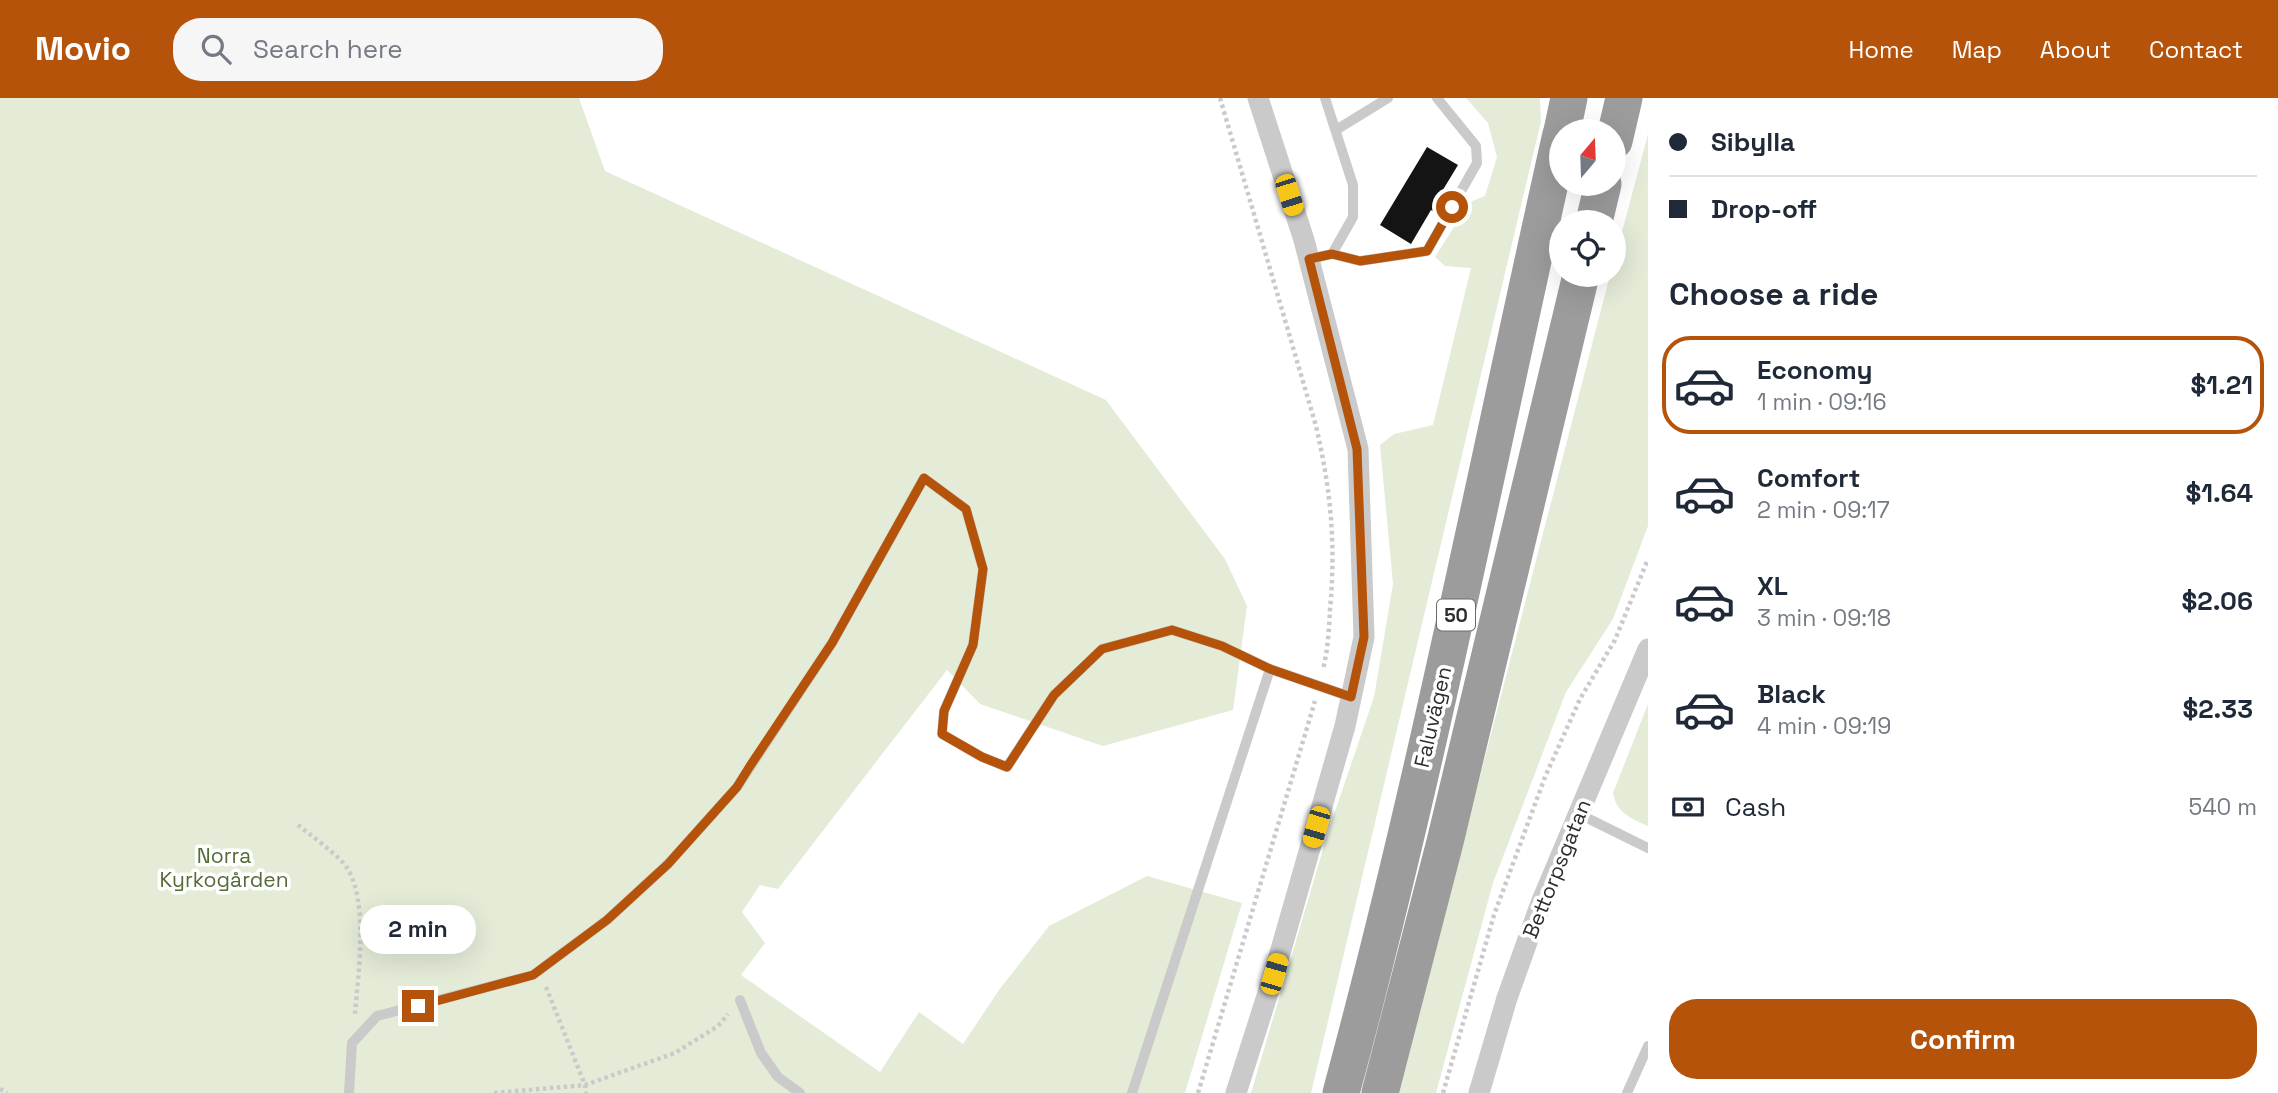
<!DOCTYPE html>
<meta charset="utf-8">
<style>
:root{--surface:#fff;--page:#f6f6f7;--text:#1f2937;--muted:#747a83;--line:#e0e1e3;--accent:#b45309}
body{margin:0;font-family:"Space Grotesk",sans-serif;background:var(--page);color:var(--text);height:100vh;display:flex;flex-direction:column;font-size:26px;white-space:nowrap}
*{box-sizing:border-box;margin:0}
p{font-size:23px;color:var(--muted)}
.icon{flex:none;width:38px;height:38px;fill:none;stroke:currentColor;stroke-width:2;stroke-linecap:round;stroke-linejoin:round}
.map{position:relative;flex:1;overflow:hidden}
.sheet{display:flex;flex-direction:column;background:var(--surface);width:630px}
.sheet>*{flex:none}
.top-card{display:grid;align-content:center;height:154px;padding:0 21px;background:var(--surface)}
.needle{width:46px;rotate:19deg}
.buttons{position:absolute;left:1549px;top:21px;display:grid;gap:14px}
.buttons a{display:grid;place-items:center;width:77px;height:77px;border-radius:50%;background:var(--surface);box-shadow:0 7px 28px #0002;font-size:35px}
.end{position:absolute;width:32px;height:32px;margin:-16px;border:9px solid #b45309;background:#fff;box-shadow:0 0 0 4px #fff}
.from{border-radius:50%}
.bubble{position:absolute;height:49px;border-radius:24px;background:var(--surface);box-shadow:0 7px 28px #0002;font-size:23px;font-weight:700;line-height:49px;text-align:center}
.car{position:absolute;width:21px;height:42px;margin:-21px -10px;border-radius:9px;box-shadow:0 0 5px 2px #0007;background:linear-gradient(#f5c518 24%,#345 0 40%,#f5c518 0 76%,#345 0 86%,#f5c518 0)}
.top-card b{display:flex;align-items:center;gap:24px;height:66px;font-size:26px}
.top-card b+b{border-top:2px solid var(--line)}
.top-card i{width:18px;height:18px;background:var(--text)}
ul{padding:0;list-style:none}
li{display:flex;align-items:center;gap:21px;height:98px;margin:0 14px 10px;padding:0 7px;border:4px solid transparent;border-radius:28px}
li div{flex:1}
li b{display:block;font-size:26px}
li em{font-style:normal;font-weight:700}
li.on{border-color:var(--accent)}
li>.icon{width:63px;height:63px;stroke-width:1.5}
h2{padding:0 21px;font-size:32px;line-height:84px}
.pay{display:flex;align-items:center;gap:18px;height:77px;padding:0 21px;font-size:26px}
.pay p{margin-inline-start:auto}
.primary-button{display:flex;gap:14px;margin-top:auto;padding:14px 21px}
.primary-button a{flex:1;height:80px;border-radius:28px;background:var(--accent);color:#fff;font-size:28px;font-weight:700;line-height:80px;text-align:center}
header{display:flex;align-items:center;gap:42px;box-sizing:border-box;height:98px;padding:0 35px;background:var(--accent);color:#fff}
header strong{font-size:33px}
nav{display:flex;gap:38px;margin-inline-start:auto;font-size:24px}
.search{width:490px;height:63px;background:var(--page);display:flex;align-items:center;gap:18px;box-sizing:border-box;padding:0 24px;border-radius:28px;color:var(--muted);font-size:26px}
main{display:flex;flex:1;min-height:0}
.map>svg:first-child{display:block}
</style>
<header>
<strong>Movio</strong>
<div class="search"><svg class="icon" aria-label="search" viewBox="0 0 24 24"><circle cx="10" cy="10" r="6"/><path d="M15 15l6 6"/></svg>Search here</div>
<nav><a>Home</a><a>Map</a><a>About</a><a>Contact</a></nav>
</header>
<main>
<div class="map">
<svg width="1648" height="995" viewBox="0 0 1648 995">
<rect width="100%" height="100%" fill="#fff"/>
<!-- green -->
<path fill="#e4ecd8" d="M 0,0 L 579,0 L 605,73 L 1106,302 L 1225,461 L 1247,508 L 1233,612 L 1103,648 L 980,606 L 947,572 L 778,791 L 760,787 L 742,814 L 765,845 L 741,877 L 880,974 L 919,914 L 963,946 L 999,892 L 1049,828 L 1147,778 L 1242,805 L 1185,995 L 0,995 Z
M 1466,0 L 1540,0 L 1541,23 L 1311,995 L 1251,995 L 1329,731 L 1374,599 L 1393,486 L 1380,347 L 1394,336 L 1433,327 L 1471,170 L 1445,168 L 1435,159 L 1470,104 L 1485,98 L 1497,59 L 1488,25 Z
M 1648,36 L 1648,428 L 1613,521 L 1566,594 L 1493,785 L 1436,995 L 1398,995 L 1610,177 L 1614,177 L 1614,164 Z
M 1648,606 L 1648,728 C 1631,721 1616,714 1613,695 Z"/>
<!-- building -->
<path fill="#141414" d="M 1427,49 L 1458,67 L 1438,100 L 1445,104 L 1437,116 L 1431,112 L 1411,146 L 1380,127 Z"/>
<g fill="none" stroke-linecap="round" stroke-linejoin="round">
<!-- path -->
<path stroke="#cacaca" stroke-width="4.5" stroke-dasharray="3.5 3.5" stroke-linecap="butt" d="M 1220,0 L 1316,328 C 1331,393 1336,445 1330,512 C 1329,531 1328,552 1323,571
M 298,727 C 310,737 340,758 347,770 C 369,804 358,877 355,916
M 546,889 L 585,987 L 586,995
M 0,991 L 7,995
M 494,995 L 585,987 L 675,955 L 718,928 L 728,916
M 1198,995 L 1315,603
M 1443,995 L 1494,817 L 1545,679 L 1580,601 L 1615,542 L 1648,461"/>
<!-- service -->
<path stroke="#cacaca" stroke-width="10" d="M 1325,0 L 1353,87 L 1353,119 L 1332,156
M 1336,32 L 1388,0
M 1309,161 L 1332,156 L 1360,163 L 1427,153 L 1477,65 L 1476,48 L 1437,0
M 1579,716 L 1648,750
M 740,902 L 761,955 L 778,979 L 800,995
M 349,995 L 352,945 L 377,918 L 533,877 L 607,822 L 668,766 L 737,689 L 832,545 L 924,380 L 966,411 L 983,471 L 973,547 L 944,613 L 942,636 L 982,659 L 1007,669 L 1054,597 L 1102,551 L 1172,532 L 1222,548 L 1270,571 L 1351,599
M 1132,995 L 1270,571
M 1627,995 L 1648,948"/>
<!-- minor -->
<path stroke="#cacaca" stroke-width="21" d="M 1236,995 L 1274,876 L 1345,628 L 1364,539 L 1358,351 L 1304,142 L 1258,0
M 1479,995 L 1507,900 L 1541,805 L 1648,551"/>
<!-- trunk -->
<path stroke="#9c9c9c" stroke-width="37" d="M 1562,33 L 1569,0
M 1614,43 L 1624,0
M 1594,124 L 1603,86
M 1341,995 C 1427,678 1489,356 1561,36
M 1380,995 L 1445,744 L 1581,177"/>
</g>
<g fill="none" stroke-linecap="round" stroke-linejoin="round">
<!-- route -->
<path stroke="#b45309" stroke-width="9" d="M 418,908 L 533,877 L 607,822 L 668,766 L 737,689 L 750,668 L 832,545 L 924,380 L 966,411 L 983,471 L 973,547 L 944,613 L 942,636 L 982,659 L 1007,669 L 1054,597 L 1102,551 L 1172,532 L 1222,548 L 1270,571 L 1351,599 L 1364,539 L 1357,351 L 1309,161 L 1332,156 L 1360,163 L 1427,153 L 1452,109"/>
</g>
<g text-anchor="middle" stroke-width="7" stroke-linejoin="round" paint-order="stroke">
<!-- shield labels -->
<rect fill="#fff" stroke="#6c6c6c" stroke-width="2" x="1437" y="501.5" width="38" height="31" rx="5"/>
<g font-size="19" font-weight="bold" fill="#2d2d2d">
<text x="1456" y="524">50</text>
</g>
<!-- street labels -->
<g font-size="21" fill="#2d2d2d" stroke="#fff">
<text transform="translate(1433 619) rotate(-77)" y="7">Faluvägen</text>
<text transform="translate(1557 771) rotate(-68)" y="7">Bettorpsgatan</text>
</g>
<!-- park labels -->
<g font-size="21" fill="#536b37" stroke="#fff">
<text x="224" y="765">Norra<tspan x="224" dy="24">Kyrkogården</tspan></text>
</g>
</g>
</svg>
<div class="buttons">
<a><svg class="needle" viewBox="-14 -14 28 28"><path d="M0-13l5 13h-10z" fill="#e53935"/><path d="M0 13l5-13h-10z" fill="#747a83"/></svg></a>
<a><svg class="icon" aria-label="locate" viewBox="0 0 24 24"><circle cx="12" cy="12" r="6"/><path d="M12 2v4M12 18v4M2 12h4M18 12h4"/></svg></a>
</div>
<i class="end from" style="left:1452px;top:109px"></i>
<i class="end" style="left:418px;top:908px"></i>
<div class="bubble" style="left:360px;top:807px;width:116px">2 min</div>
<i class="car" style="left:1289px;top:97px;rotate:162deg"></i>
<i class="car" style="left:1316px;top:729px;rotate:196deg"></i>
<i class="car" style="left:1274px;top:876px;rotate:16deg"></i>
</div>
<section class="sheet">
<div class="top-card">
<b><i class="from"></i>Sibylla</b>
<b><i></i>Drop-off</b>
</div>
<h2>Choose a ride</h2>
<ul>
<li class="on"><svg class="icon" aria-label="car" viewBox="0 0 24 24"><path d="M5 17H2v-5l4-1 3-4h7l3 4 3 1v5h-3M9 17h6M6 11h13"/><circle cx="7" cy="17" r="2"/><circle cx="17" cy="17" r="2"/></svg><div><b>Economy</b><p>1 min · 09:16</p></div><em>$1.21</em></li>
<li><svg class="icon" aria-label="car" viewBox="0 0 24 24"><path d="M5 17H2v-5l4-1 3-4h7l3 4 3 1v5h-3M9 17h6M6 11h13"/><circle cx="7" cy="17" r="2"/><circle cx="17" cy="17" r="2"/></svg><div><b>Comfort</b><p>2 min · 09:17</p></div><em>$1.64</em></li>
<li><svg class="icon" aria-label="car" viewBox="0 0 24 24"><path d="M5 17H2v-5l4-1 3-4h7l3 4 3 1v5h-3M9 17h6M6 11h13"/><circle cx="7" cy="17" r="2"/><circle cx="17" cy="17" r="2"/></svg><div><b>XL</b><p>3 min · 09:18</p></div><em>$2.06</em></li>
<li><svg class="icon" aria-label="car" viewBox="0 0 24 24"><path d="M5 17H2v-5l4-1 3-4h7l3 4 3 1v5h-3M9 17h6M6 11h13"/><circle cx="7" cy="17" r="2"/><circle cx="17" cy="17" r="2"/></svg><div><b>Black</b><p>4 min · 09:19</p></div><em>$2.33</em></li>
</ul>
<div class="pay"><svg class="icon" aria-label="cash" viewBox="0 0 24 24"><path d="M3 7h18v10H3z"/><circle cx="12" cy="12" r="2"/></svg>Cash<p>540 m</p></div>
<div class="primary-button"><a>Confirm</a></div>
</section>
</main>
